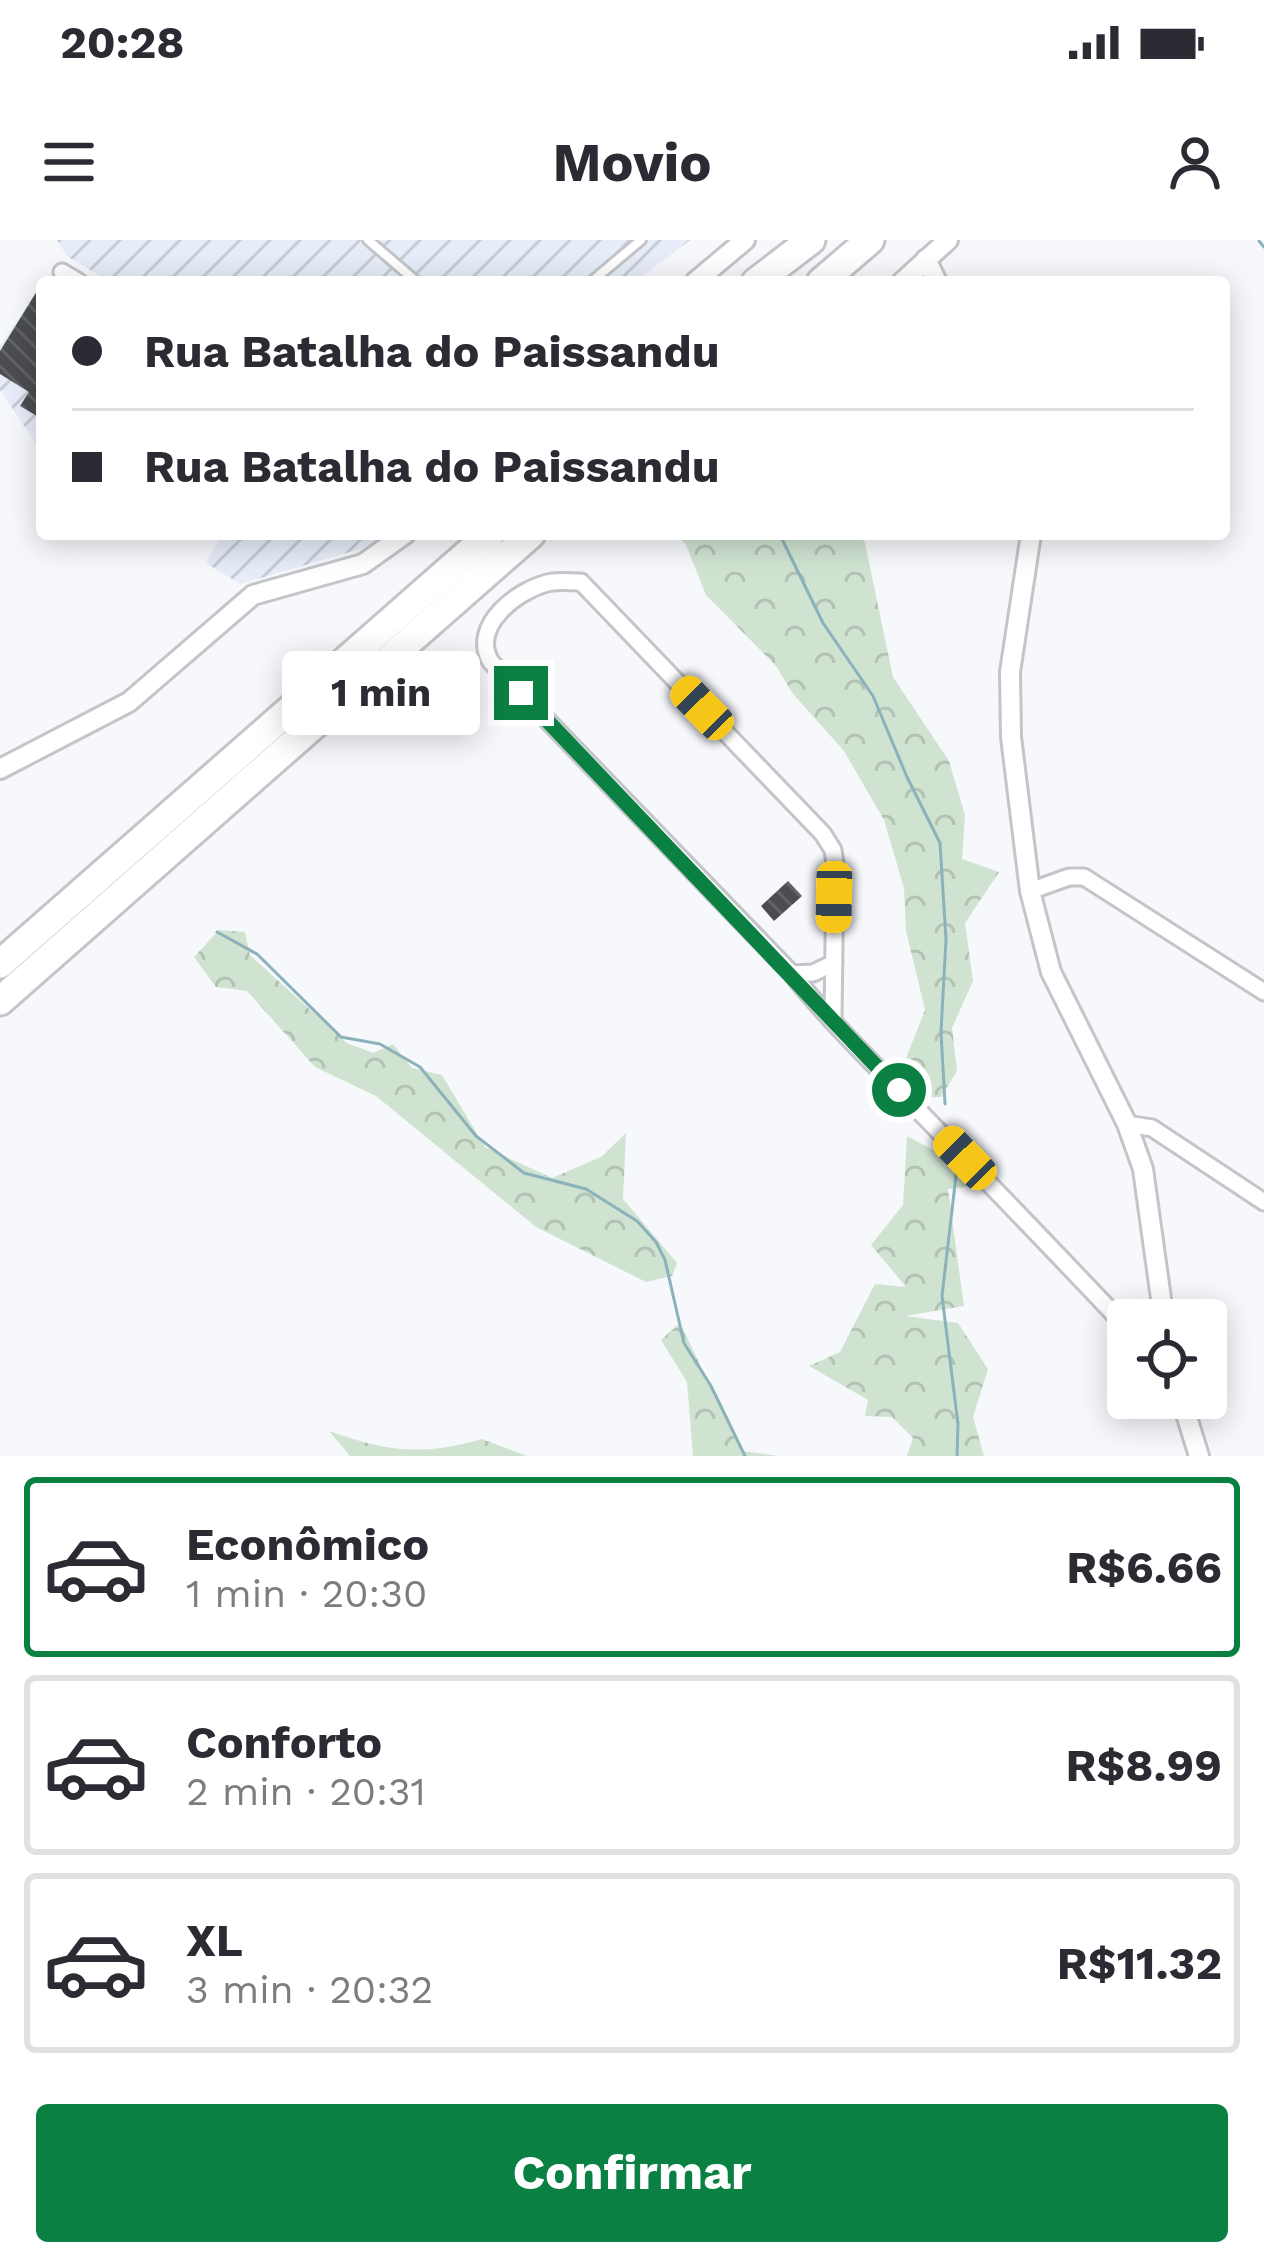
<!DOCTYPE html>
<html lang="pt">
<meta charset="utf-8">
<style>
:root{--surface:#fff;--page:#f7f7f7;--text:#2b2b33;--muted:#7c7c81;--line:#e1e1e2;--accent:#0b8043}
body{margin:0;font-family:"Work Sans",sans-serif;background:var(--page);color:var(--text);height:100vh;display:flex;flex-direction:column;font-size:45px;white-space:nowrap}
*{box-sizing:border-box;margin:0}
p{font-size:39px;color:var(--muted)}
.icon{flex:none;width:66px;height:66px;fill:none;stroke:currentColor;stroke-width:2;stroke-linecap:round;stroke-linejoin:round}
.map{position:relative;height:1216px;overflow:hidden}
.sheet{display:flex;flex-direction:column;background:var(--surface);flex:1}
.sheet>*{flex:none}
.top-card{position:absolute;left:36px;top:36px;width:1194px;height:264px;border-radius:12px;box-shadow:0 6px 30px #0003;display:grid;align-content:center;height:264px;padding:0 36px;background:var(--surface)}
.tools{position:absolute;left:1107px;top:1059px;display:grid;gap:24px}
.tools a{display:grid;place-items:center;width:120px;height:120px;border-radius:12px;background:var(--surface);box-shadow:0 6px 30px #0003;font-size:60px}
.end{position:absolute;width:54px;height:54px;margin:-27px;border:15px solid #0b8043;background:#fff;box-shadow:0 0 0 6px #fff}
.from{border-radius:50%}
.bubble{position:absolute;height:84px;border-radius:12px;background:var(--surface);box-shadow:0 6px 30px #0003;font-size:39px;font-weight:700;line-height:84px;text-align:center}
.car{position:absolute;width:36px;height:72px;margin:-36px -18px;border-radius:15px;box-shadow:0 0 9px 3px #0007;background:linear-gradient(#f5c518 24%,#345 0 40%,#f5c518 0 76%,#345 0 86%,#f5c518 0)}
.top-card b{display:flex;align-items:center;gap:42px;height:114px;font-size:45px}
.top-card b+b{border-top:3px solid var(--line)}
.top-card i{width:30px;height:30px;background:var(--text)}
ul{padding:21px 0 0;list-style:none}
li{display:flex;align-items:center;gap:36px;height:180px;margin:0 24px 18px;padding:0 12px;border:6px solid var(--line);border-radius:12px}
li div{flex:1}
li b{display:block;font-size:45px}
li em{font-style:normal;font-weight:700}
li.selected{border-color:var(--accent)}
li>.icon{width:108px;height:108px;stroke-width:1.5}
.button{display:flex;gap:24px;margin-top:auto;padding:24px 36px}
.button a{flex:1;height:138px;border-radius:12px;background:var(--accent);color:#fff;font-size:48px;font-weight:700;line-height:138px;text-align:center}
.status{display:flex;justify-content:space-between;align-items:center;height:84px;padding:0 60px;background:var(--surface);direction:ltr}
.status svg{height:33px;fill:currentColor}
header{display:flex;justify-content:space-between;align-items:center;height:156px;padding:0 36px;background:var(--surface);font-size:54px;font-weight:700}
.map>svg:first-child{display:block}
</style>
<div class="status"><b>20:28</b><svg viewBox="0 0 49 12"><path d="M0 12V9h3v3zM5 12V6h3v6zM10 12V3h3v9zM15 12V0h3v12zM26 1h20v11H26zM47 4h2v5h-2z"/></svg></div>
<header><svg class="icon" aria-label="menu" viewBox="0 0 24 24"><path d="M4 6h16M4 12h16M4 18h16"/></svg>Movio<svg class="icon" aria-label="person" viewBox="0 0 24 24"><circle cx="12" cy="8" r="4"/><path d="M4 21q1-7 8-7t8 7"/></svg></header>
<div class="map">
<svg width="1264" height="1216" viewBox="0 0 1264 1216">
<defs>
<pattern id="industrial-furrows" width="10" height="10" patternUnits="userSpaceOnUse" patternTransform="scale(3)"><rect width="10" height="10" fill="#e7edf8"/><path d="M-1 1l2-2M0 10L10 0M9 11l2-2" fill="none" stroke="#c6cbd4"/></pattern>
<pattern id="forest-crowns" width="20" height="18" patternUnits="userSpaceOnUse" patternTransform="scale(3)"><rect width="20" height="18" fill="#d0e3d1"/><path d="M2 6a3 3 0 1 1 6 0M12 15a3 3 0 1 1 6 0" fill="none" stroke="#b2c2b3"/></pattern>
<pattern id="building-back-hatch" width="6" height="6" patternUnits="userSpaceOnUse" patternTransform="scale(3)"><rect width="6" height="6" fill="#4b4d50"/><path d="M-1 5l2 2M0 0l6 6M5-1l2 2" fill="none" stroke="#626366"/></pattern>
</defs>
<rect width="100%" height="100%" fill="#f6f8fc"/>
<!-- industrial -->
<path fill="url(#industrial-furrows)" d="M 57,0 L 690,0 L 635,42 L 110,42 L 67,16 Z
M 42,44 L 42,198 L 37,205 L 0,150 L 0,105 Z
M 222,294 L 374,294 L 374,305 L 240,344 L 206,323 Z"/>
<!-- forest -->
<path fill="url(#forest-crowns)" d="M 676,294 L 858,294 L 865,303 L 893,437 L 949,521 L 965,575 L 962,619 L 999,632 L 965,683 L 973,741 L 952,788 L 957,831 L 941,857 L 917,858 L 901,831 L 925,770 L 906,691 L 904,648 L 884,580 L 844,511 L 793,454 L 776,426 L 706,355 L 686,305 Z
M 219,690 L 245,692 L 250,715 L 347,803 L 373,813 L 393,804 L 412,828 L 442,835 L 485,907 L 552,938 L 601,917 L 626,893 L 623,959 L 677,1023 L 672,1036 L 646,1042 L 536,987 L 376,856 L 315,827 L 247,751 L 216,747 L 194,717 Z
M 907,896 L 950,919 L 981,945 L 948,949 L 964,1066 L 905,1076 L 958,1083 L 988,1129 L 973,1177 L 984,1216 L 907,1216 L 913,1198 L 892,1177 L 865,1176 L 868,1160 L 809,1126 L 840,1112 L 875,1044 L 906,1047 L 871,1005 L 903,965 Z
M 680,1083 L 742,1211 L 779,1216 L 693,1216 L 687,1142 L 661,1100 Z
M 329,1191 C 388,1212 422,1216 482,1199 L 527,1216 L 350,1216 Z"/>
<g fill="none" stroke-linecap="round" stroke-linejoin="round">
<!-- stream -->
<path stroke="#8bb2bb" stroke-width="3" d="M 1259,1 L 1264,7
M 782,299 L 823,383 L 873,456 L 907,537 L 940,603 L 946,699 L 941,792 L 945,864
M 217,692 L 257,714 L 341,797 L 380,804 L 420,827 L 476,896 L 524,933 L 586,949 L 637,981 L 656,1002 L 665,1020 L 684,1103 L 711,1146 L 745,1216
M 957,927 L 942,1056 L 958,1184 L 957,1216"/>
</g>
<!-- building -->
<path fill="url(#building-back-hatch)" d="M 42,43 L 42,179 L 20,166 L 29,152 L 0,134 L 0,111 Z
M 788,641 L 802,656 L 774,681 L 761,666 Z"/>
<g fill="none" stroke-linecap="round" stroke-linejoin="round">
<defs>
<path id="service" d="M 368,0 L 417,42
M 591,42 L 641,0"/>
<path id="minor" d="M 62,32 L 79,42
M 1030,651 L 1069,637 L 1084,637 L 1264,752
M 792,734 L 813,733 L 834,723
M 833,781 L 835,624 L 833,610 L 823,594 L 581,342 C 572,342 561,341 552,342 C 519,348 469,386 491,422 L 792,734 C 830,782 875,825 917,869 C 988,942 1058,1015 1128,1089
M 1127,884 L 1152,888 L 1264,962"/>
<path id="tertiary" d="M 926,19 L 937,42
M 695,42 L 745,0
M 902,42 L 948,0
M 1031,294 L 1010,432 L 1011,497 L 1030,651 L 1051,732 L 1127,884 L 1143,929 L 1164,1080
M 0,529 L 129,462 L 253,355 L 363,324 L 405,294
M 1181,1158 L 1199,1216"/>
<path id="motorway" d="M 756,42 L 811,0
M 821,42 L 870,0
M 0,724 L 490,294
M 0,761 L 531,294"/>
</defs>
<!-- service casing -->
<use href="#service" stroke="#c3c5c9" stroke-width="14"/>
<!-- minor casing -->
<use href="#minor" stroke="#c3c5c9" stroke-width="21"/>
<!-- tertiary casing -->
<use href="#tertiary" stroke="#c3c5c9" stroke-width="24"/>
<!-- motorway casing -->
<use href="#motorway" stroke="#c3c5c9" stroke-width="33"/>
<!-- service -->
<use href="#service" stroke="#fff" stroke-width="8"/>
<!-- minor -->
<use href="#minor" stroke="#fff" stroke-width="15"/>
<!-- tertiary -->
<use href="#tertiary" stroke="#fff" stroke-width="18"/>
<!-- motorway -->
<use href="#motorway" stroke="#fff" stroke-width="27"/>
</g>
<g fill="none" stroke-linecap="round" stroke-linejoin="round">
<!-- route -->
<path stroke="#0b8043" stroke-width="15" d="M 521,453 L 899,850"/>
</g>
</svg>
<div class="tools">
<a><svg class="icon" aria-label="locate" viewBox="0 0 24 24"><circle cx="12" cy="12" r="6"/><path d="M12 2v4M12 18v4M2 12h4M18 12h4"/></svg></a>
</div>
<i class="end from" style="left:899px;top:850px"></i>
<i class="end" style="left:521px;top:453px"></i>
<div class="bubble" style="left:282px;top:411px;width:198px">1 min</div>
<i class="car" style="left:702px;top:468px;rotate:316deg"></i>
<i class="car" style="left:834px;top:657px;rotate:181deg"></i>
<i class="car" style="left:965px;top:918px;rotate:316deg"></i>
<div class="top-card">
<b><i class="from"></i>Rua Batalha do Paissandu</b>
<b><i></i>Rua Batalha do Paissandu</b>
</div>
</div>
<section class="sheet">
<ul>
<li class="selected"><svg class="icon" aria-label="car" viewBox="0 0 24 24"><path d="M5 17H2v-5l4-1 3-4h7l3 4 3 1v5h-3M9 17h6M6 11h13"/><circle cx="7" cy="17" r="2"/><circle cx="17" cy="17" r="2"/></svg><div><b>Econômico</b><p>1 min · 20:30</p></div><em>R$6.66</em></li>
<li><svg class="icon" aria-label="car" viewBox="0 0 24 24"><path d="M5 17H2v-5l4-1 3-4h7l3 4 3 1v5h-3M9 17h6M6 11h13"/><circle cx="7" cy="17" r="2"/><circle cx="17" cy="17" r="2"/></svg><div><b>Conforto</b><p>2 min · 20:31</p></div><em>R$8.99</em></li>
<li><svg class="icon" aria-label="car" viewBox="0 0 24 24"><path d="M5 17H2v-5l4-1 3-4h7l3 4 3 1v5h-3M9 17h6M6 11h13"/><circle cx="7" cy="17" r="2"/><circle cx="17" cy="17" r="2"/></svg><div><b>XL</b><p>3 min · 20:32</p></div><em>R$11.32</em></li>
</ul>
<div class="button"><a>Confirmar</a></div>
</section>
